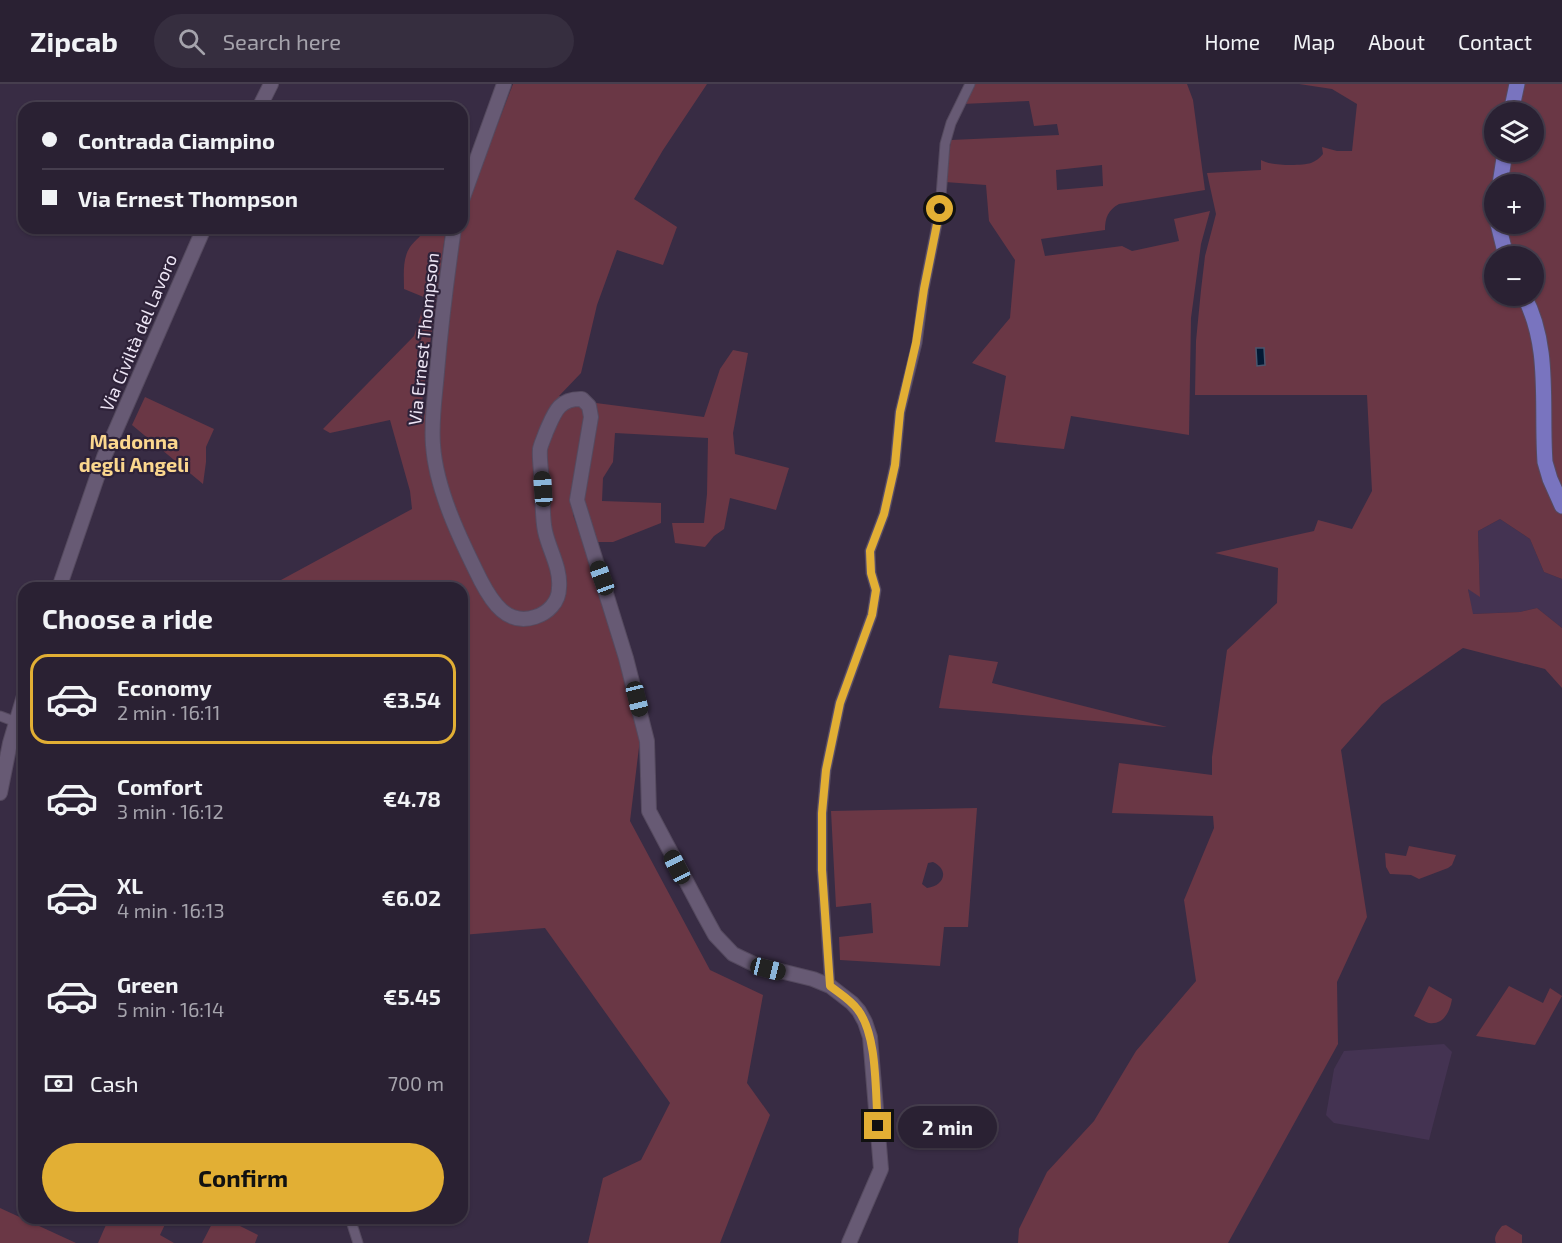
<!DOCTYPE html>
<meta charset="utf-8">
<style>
:root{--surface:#2a2133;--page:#362e3f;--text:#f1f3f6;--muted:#a5a3ac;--line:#463e4e;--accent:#e2af34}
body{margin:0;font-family:"Exo 2",sans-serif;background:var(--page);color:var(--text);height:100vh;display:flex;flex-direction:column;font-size:22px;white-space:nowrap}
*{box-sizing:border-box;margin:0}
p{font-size:20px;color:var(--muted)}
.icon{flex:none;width:33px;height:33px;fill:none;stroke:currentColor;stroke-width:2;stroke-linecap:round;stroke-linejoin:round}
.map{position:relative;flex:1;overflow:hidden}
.details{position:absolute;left:18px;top:498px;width:450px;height:642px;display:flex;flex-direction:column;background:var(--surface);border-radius:18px;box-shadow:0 2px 4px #0004,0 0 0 2px var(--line)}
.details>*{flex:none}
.guide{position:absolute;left:18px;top:18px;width:450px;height:132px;border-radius:18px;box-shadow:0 2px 4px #0004,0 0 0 2px var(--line);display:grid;align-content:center;height:132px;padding:0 24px;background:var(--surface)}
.controls{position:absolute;left:1484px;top:18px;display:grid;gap:12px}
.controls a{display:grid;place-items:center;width:60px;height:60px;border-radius:50%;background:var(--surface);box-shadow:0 2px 4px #0004,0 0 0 2px var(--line);font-size:30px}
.end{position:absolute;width:27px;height:27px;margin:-14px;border:8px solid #e2af34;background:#111;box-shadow:0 0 0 3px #111}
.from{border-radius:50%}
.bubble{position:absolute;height:42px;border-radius:21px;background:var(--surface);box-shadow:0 2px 4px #0004,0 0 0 2px var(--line);font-size:20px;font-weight:700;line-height:42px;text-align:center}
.car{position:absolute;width:18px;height:36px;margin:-18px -9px;border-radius:8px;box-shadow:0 0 4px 2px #0007;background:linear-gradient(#222 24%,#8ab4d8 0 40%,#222 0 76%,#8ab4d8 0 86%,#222 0)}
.guide b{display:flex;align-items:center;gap:21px;height:57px;font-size:22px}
.guide b+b{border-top:2px solid var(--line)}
.guide i{width:15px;height:15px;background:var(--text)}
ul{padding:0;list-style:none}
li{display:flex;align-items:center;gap:18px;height:90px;margin:0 12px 9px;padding:0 12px;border:3px solid transparent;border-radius:18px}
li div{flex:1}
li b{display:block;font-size:22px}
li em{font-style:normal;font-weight:700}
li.current{border-color:var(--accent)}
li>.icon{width:54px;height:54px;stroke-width:1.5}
h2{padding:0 24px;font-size:27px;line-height:72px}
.pay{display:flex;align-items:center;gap:15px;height:66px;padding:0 24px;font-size:22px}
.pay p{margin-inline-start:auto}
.action{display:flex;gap:12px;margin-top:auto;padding:12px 24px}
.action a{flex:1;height:69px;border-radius:36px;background:var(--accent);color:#111;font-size:24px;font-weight:700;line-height:69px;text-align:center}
header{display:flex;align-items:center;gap:36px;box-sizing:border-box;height:84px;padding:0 30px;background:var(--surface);border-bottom:2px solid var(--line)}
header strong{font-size:28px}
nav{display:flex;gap:33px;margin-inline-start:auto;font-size:21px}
.search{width:420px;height:54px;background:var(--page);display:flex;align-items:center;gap:15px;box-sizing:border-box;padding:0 21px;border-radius:33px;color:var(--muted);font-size:22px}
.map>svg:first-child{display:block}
</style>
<header>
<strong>Zipcab</strong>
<div class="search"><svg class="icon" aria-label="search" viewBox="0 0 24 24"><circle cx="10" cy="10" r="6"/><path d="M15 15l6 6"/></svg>Search here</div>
<nav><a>Home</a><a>Map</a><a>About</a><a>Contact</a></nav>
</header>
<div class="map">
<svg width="1562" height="1159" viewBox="0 0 1562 1159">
<rect width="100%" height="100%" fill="#382c44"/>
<!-- built -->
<path fill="#443352" d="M 1500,435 L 1530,455 L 1544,488 L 1562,495 L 1562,544 L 1537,524 L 1520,528 L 1472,530 L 1468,504 L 1480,512 L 1478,447 Z
M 1444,960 L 1452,968 L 1429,1056 L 1334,1039 L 1326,1031 L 1334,985 L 1344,967 Z"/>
<!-- green -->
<path fill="#6a3745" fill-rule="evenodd" d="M 513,0 L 707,0 L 663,66 L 634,115 L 677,143 L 663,181 L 617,166 L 597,221 L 581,289 L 559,312 L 582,319 L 587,328 L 573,431 L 605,518 L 641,647 L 630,737 L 710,886 L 763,911 L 747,999 L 770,1031 L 720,1159 L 588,1159 L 603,1094 L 641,1076 L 670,1019 L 545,844 L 462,851 L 462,723 L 464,722 L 462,714 L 462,504 L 257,504 L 281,496 L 412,425 L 410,407 L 390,336 L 330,349 L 323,345 L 414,252 L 426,214 L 404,205 C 404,192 402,175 410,163 C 415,156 422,152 425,144 L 446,144 L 421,326 L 423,338 L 459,144 L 462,144 L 462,133 Z
M 973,0 L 1187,0 L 1193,16 L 1205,106 L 1119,120 C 1108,126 1105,134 1105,146 L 1041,155 L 1045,172 L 1122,162 L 1132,167 L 1137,166 L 1179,157 L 1174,135 L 1210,127 L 1201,160 L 1191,234 L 1189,351 L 1071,332 L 1064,365 L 995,358 L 1006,292 L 972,279 L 1010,234 L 1015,176 L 989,137 L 986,101 L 945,98 L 951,56 L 1059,51 L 1057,40 L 1034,42 L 1029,17 L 962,20 ZM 1102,81 L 1103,102 L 1057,106 L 1056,86 Z
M 1299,0 L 1509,0 L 1503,28 L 1494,28 L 1494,68 L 1497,68 L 1491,132 L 1501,172 L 1494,172 L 1494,212 L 1533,212 L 1533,172 L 1514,172 L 1509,158 L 1507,140 L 1533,140 L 1533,100 L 1506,100 L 1511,68 L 1533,68 L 1533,28 L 1518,28 L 1524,0 L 1562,0 L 1562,495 L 1544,488 L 1530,455 L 1500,435 L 1478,447 L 1480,513 L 1468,505 L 1473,530 L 1520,528 L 1537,524 L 1562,544 L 1562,604 L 1545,585 L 1463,564 L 1382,620 L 1341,666 L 1367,833 L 1337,898 L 1338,960 L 1228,1159 L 1018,1159 L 1019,1145 L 1047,1088 L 1094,1037 L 1136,967 L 1196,897 L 1184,816 L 1214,744 L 1213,732 L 1112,729 L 1119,679 L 1212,691 L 1212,673 L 1227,566 L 1277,519 L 1278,484 L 1215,469 L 1314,447 L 1318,436 L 1352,445 L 1372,407 L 1367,311 L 1195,311 L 1196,257 L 1201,206 L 1205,172 L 1216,130 L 1207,89 L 1261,86 L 1261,76 C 1270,82 1301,82 1311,79 C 1316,77 1320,74 1323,70 L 1322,63 L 1337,67 L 1352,67 L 1357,20 L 1332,5 Z
M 733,266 L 748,269 L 733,349 L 735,370 L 789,384 L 776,426 L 730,414 L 724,445 L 714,452 L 705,463 L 675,459 L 672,439 L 704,439 L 707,410 L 708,354 L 615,349 L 613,378 L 603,394 L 602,417 L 661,419 L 661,439 L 613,458 L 595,458 L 580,413 L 596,319 L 704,333 L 720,285 Z
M 145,313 L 214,345 L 206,363 L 206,378 L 203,400 L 132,341 Z
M 949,571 L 998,578 L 992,599 L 1167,643 L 939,624 Z
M 977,724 L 968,843 L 944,843 L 940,882 L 840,876 L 839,853 L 873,849 L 871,819 L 836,823 L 831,727 ZM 933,778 C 950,786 944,802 927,804 L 922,800 L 928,779 Z
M 1409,762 L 1456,771 L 1452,781 L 1448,784 L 1419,795 L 1411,791 L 1390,790 L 1386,783 L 1385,769 L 1406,772 Z
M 1429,902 L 1452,915 C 1450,927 1444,941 1429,939 C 1425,938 1419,934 1414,932 Z
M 1509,902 L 1543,919 L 1550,904 L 1562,912 L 1535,961 L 1476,952 Z
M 0,1124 L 76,1159 L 0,1159 Z
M 109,1134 L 168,1134 L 160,1151 L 174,1159 L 98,1159 Z
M 215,1134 L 224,1134 L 258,1151 L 255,1159 L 202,1159 Z
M 1506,1141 L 1522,1151 L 1522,1159 L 1496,1159 C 1493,1153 1498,1147 1502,1142 Z"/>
<!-- water -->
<path fill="#021934" stroke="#48566e" stroke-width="1.5" d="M 1256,264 L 1264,264 L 1265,281 L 1257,282 Z"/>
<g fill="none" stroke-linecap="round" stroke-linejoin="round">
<defs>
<path id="street" d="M 0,632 L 16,638
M 830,902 L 822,786 L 822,729 L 826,686 L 840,619 L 872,531 L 876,506 L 871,489 L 870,467 L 884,430 L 895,381 L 900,328 L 917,259 L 924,205 L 940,125 L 945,60 L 951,39 L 970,0
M 350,1134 L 358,1159"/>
<path id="secondary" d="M 259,24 L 271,0
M 462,116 L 504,0
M 454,144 C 447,192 441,240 437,288 C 435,312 431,337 433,361 C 436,406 461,457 481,497 C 492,518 507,542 535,533 C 548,529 559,518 559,504 C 561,484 549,466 545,447 C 542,433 543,416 542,402 C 542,390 539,377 540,365 C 541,360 544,354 546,348 C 554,330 558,314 582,315 L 589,322 L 591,333 L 577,416 L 626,574 L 647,657 L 649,727 L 704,831 L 715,851 L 733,870 L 756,881 L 813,895 L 830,902 L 852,919 L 859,927 L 865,938 L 870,953 L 881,1085 L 849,1159
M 59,504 L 104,373 L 204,144
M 0,709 L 10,659 L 24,612"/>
<path id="primary" d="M 1511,28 L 1517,0
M 1500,100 L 1505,68
M 1498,140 L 1506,172
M 1524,212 C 1551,262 1541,322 1545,378 L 1550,395 L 1562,422"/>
</defs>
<!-- street casing -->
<use href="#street" stroke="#554a5f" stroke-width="11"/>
<!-- secondary casing -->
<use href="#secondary" stroke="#554a5f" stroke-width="16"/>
<!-- primary casing -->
<use href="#primary" stroke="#554a5f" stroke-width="17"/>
<!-- street -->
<use href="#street" stroke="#675a74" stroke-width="9"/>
<!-- secondary -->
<use href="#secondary" stroke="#675a74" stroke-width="14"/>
<!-- primary -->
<use href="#primary" stroke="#7974bf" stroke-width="15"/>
</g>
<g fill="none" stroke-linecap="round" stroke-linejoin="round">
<!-- route -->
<path stroke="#e2af34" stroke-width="8" d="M 878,1042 C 875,1010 878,952 858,926 C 851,916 839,909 830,902 L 822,786 L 822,729 L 826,686 L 840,619 L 872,531 L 876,506 L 871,489 L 870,467 L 884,430 L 895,381 L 900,328 L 916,259 L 924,205 L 940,125"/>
</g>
<g text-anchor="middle" stroke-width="4.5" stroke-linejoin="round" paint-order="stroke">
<!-- street labels -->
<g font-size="18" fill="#ede5f5" stroke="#2e2239">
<text transform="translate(139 249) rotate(-67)" y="6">Via Civiltà del Lavoro</text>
<text transform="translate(424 255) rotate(-84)" y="6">Via Ernest Thompson</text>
</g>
<!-- neighbourhood labels -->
<g font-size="20" font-weight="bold" fill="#fbd78e" stroke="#2e2239">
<text x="134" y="365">Madonna<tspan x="134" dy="23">degli Angeli</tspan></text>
</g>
</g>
</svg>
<div class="controls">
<a><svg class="icon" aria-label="layers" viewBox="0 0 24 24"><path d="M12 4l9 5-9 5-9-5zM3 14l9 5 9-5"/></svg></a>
<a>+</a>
<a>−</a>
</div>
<i class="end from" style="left:940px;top:125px"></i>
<i class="end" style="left:878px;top:1042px"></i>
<div class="bubble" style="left:898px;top:1022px;width:99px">2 min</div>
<i class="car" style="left:543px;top:405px;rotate:356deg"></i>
<i class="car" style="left:602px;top:494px;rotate:340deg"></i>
<i class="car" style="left:637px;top:615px;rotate:166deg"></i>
<i class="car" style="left:677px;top:783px;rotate:333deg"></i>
<i class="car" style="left:768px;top:885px;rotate:104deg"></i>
<div class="guide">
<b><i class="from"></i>Contrada Ciampino</b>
<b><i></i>Via Ernest Thompson</b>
</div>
<section class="details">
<h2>Choose a ride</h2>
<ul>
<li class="current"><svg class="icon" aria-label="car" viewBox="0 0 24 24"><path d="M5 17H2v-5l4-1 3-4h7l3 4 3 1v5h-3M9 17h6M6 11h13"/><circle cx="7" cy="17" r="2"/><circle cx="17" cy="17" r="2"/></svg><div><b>Economy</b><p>2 min · 16:11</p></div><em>€3.54</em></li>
<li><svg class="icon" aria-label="car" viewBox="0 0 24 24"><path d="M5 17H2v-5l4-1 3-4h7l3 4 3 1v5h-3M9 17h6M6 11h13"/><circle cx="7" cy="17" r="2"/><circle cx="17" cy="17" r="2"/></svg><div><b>Comfort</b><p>3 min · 16:12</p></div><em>€4.78</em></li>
<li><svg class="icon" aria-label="car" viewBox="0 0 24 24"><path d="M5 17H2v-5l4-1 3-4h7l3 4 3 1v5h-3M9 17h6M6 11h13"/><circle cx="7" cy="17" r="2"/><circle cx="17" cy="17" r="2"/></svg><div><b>XL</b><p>4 min · 16:13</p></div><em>€6.02</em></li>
<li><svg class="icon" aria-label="car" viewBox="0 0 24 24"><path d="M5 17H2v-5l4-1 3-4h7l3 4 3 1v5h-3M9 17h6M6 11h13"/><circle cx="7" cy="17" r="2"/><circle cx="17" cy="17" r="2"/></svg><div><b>Green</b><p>5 min · 16:14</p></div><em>€5.45</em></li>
</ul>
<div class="pay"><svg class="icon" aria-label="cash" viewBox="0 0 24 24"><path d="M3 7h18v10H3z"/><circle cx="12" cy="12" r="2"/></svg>Cash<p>700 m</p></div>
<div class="action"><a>Confirm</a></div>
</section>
</div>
